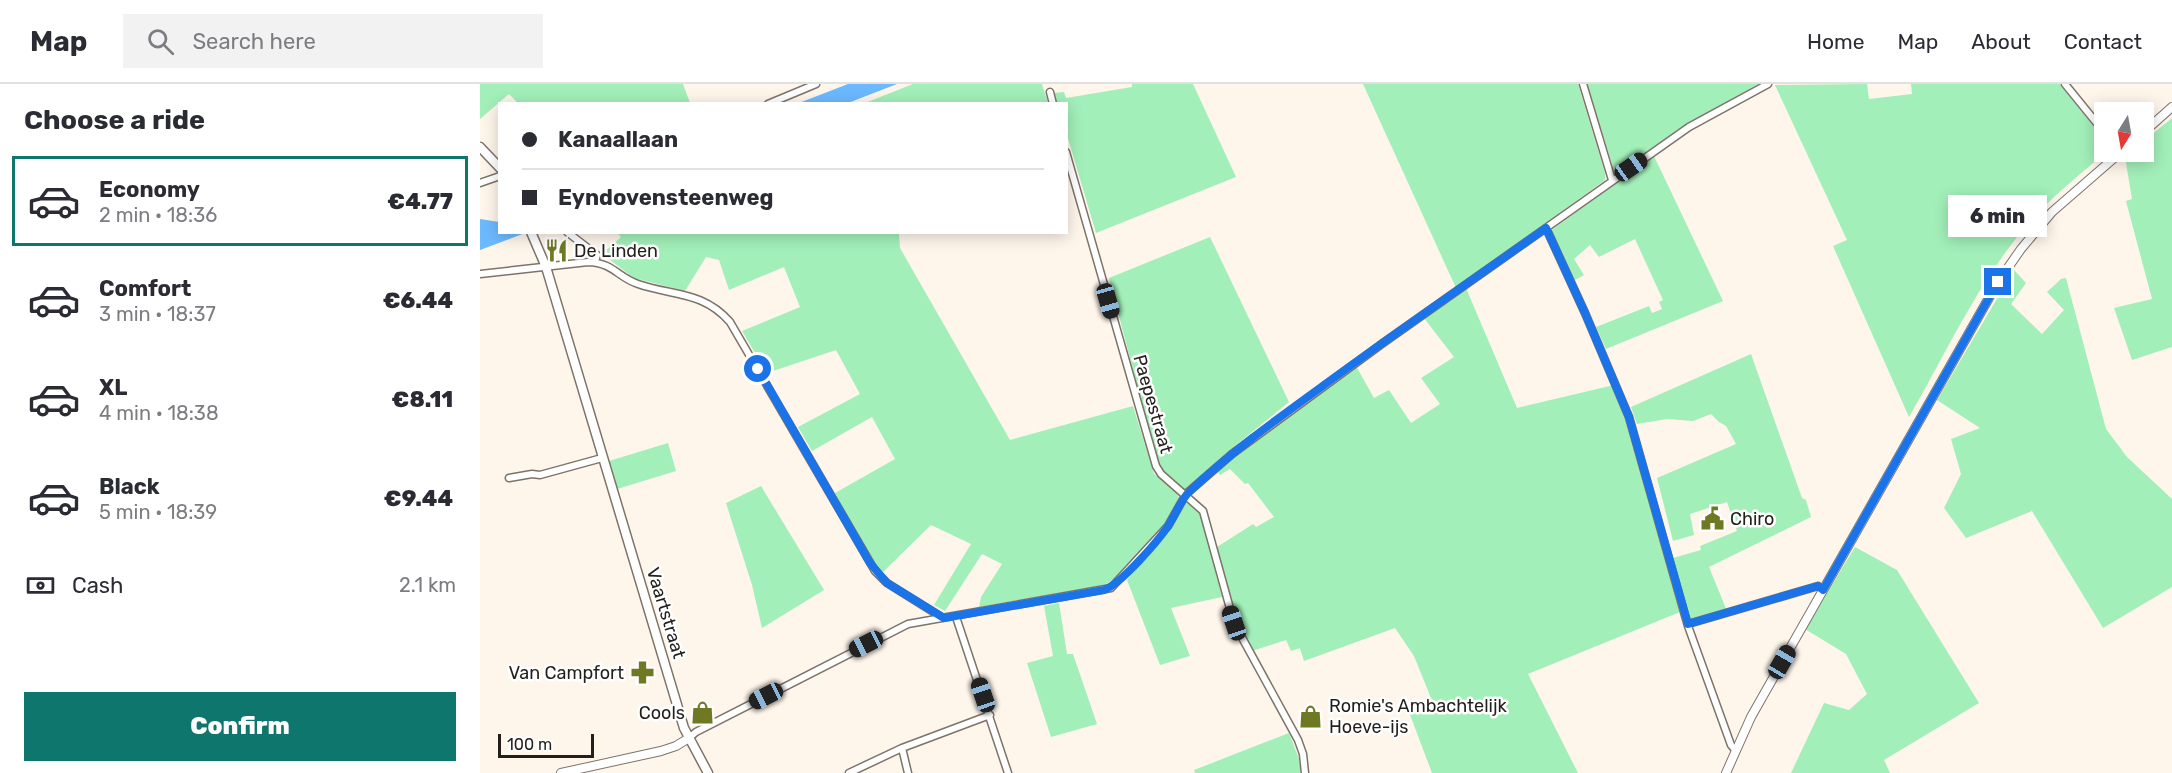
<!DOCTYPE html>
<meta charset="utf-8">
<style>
:root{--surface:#fff;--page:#f2f2f3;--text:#2b2b33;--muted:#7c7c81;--line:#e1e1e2;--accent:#0f766e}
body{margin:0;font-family:Rubik,sans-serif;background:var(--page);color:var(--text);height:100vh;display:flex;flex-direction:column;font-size:22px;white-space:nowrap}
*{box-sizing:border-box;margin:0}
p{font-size:20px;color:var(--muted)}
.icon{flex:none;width:33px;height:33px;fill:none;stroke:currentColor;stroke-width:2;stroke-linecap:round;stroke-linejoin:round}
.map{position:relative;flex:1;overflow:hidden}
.drawer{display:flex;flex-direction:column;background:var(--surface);width:480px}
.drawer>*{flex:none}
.guide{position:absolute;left:18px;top:18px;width:570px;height:132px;border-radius:0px;box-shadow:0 3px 15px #0003;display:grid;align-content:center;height:132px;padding:0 24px;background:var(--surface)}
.needle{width:39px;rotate:191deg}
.controls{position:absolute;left:1614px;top:18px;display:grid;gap:12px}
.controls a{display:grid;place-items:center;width:60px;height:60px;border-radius:0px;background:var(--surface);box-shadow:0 3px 15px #0003;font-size:30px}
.scale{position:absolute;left:18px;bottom:15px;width:96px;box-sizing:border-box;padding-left:6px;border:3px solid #231f1b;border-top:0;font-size:16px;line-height:21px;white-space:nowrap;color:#231f1b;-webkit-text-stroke:4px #fff;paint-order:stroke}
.end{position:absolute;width:27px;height:27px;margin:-14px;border:8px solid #1a73e8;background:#fff;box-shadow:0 0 0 3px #fff}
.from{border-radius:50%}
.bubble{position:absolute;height:42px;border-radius:0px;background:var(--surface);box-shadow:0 3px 15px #0003;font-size:20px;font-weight:800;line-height:42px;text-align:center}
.car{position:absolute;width:18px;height:36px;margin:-18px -9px;border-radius:8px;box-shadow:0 0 4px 2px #0007;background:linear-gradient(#222 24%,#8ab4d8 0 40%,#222 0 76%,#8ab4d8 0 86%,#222 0)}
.guide b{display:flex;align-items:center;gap:21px;height:57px;font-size:22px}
.guide b+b{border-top:2px solid var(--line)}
.guide i{width:15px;height:15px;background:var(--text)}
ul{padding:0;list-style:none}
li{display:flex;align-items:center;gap:18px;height:90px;margin:0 12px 9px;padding:0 12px;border:3px solid transparent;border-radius:0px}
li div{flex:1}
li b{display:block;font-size:22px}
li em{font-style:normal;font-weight:800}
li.on{border-color:var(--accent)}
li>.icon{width:54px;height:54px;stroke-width:1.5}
h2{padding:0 24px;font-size:27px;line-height:72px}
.pay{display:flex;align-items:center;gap:15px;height:66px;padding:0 24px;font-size:22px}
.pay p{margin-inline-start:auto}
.action{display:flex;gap:12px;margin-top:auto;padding:12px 24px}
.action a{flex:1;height:69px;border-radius:0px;background:var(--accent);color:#fff;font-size:24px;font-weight:800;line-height:69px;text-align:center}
header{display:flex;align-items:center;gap:36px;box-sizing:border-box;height:84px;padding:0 30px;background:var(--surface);border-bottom:2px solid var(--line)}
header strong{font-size:28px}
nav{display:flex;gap:33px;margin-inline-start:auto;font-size:21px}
.search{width:420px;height:54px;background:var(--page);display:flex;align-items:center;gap:15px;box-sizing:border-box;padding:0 21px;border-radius:0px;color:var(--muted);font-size:22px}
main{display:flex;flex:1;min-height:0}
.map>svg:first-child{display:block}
</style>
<header>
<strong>Map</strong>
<div class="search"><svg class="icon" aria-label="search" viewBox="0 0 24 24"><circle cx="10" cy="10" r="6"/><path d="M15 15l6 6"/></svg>Search here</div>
<nav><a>Home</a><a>Map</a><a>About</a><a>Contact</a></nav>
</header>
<main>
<section class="drawer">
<h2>Choose a ride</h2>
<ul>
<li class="on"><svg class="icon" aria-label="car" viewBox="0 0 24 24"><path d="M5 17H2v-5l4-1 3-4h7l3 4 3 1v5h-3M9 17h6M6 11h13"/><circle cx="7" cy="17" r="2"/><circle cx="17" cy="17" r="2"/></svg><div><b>Economy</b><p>2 min · 18:36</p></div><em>€4.77</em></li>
<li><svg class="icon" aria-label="car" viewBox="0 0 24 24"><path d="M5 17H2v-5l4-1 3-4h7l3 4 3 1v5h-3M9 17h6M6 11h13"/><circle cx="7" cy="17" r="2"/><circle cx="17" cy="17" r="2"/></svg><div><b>Comfort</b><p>3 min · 18:37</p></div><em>€6.44</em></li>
<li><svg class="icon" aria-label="car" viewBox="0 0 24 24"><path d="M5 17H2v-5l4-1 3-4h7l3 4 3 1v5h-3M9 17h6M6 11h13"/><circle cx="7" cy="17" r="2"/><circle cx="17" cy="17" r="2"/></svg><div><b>XL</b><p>4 min · 18:38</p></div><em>€8.11</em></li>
<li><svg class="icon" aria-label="car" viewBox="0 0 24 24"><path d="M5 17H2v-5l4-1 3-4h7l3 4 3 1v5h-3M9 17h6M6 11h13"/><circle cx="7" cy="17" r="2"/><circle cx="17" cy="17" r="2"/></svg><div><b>Black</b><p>5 min · 18:39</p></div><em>€9.44</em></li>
</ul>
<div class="pay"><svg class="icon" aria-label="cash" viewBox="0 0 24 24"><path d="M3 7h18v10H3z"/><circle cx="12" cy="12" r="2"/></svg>Cash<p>2.1 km</p></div>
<div class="action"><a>Confirm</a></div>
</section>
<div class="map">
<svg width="1692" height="689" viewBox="0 0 1692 689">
<rect width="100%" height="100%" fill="#fef5eb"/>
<!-- green -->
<path fill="#a2efb9" d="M 0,0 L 203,0 L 210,19 L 38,19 L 29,10 L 0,35 Z
M 433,0 L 562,0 L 568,19 L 385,19 Z
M 652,0 L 713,0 L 756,93 L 616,149 L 587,51 L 586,20 L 577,19 L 574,9 L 584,8 L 586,14 L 652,3 Z
M 883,0 L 1098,0 L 1125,89 L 1125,96 L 976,204 Z
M 1107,0 L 1278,0 L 1200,44 L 1139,88 L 1135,89 Z
M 1387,0 L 1389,15 L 1432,10 L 1431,0 L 1580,0 L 1624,55 L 1624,68 L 1626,68 C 1604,87 1579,107 1558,129 C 1503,187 1469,264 1429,333 L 1353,162 L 1367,156 L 1295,1 Z
M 1692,34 L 1692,263 L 1652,276 L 1634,224 L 1672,215 L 1646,117 L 1652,115 L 1645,73 L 1651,68 L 1664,68 L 1664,57 Z
M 1174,72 L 1243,217 L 1126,265 L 1116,243 L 1169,222 L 1172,229 L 1182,225 L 1179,218 L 1183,216 L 1155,155 L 1119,173 L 1110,161 L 1094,175 L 1104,191 L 1095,196 L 1092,195 L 1070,147 Z
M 137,149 L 419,149 L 420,164 L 530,356 L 653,322 L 674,390 L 699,409 L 698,415 L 687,438 L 640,491 L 628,499 L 622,502 L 499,523 L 501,513 L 522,480 L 502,470 L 465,527 L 454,521 L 491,460 L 451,441 L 403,488 L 393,480 L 355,409 L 415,375 L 392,333 L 332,367 L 318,343 L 380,310 L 356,266 L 287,289 L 262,247 L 320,223 L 304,183 L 249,206 L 239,176 L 226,173 L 205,207 L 154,194 L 122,170 L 141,153 Z
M 730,153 L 809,318 L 739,375 L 705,406 L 684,389 L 677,377 L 629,194 Z
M 1534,186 L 1546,199 L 1531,220 L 1562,250 L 1584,226 L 1567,208 L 1581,195 L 1586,194 L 1626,345 L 1647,373 L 1692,415 L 1692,503 L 1623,544 L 1552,427 L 1486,454 L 1464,424 L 1481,390 L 1471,355 L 1500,344 L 1457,316 Z
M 986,204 L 1037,324 L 1134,301 L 1145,325 L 1200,528 L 1048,590 L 1098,689 L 952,689 L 929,628 L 953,619 L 934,572 L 915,544 L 824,577 L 820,564 L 811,567 L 806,556 L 772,567 L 749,516 L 737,463 L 773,440 L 776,443 L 794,433 L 768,399 L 765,400 L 750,385 L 740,391 L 737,386 L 876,282 L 894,314 L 909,306 L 931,339 L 960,320 L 941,294 L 974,273 L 944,234 Z
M 1271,270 L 1322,414 L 1326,416 L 1331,433 L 1229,483 L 1247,527 L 1211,537 L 1207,534 L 1193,474 L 1221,466 L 1220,462 L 1257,447 L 1247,418 L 1210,430 L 1214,451 L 1193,457 L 1177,394 L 1256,360 L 1246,342 L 1239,338 L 1231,330 L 1213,337 L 1187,335 L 1157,340 L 1151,323 Z
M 188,359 L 196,387 L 137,405 L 129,377 Z
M 281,402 L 344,506 L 282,544 L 272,501 L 246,419 Z
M 704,419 C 713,418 717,425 721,432 L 742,513 L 691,524 L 710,572 L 680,581 L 647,496 L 692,443 Z
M 1375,463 L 1417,486 L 1499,619 L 1404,676 L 1410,689 L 1311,689 L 1344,619 L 1369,626 L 1387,610 L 1366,570 L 1325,545 Z
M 579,519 L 587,570 L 593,570 L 617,640 L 571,653 L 547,579 L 573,572 L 564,522 Z
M 809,649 L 819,675 L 821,689 L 715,689 L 714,686 Z"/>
<!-- water -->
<path fill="#6cb9ff" d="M 368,0 L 417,0 L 368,19 L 319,19 Z
M 0,135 L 19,138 L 20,148 L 45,149 L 0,166 Z"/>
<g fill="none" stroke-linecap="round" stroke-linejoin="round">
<defs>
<path id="minor" d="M 1103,0 L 1132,96
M 1585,0 L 1624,48
M 570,8 L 573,20
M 288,20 L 336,0
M 586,68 L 676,382 L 681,390 L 723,427 L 754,539 L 818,656 L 823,670 L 825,689
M 0,99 L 20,92
M 1066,144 L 1105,229 L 1149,333 L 1208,542 L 1251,661 L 1255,666
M 87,148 L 117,171 L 115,178
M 0,190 L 108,178 C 134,179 137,193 158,200 C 193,212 223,207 250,238 L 395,487 L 407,499 L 463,534
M 29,394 L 52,390 L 60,391 L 122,374
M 476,533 L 528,689
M 1208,540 L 1338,502 L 1343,506
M 209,654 L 216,648 L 428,540 L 631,504 L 688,442 L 706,410 L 752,370 L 903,259 L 1209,43 L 1288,0
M 422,664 L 428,689
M 369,689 L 422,664 L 510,631"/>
<path id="tertiary" d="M 1664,48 L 1692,23
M 81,689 L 181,667 L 196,662 L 209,654
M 1246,689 L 1271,633 L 1518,198 L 1541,165 L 1572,128 L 1641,68"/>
<path id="secondary" d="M 0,63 L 20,84
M 51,148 L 66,183 L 204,644 L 228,689"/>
</defs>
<!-- minor casing -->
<use href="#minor" stroke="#7e7369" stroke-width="9"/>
<!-- tertiary casing -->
<use href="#tertiary" stroke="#7e7369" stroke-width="10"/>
<!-- secondary casing -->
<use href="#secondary" stroke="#7e7369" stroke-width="11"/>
<!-- minor -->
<use href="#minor" stroke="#fff" stroke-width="6"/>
<!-- tertiary -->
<use href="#tertiary" stroke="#fff" stroke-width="8"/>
<!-- secondary -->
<use href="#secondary" stroke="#fff" stroke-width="8"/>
</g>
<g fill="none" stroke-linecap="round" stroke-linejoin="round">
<!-- route -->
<path stroke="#1a73e8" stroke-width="8" d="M 278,285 L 390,479 L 407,499 L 464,534 L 624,506 C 641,500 680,455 690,439 C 696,429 701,416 709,408 C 756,363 810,326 862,288 C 930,239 998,192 1066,144 L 1105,229 L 1149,333 L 1208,540 L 1338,502 L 1343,506 L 1518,198"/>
</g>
<!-- icons -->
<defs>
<symbol id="restaurant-bare" viewBox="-9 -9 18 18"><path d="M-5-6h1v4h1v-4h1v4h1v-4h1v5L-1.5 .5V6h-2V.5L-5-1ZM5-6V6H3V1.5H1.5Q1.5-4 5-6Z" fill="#6f7924" stroke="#fff" stroke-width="2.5" paint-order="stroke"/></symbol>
<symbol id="civic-bare" viewBox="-9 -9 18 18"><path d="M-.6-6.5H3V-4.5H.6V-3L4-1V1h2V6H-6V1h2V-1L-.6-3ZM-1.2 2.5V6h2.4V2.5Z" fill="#6f7924" stroke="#fff" stroke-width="2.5" paint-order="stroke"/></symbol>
<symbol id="pharmacy-bare" viewBox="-9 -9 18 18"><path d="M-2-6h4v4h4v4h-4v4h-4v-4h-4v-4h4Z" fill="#6f7924" stroke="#fff" stroke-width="2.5" paint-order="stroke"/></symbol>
<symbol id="shop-bare" viewBox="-9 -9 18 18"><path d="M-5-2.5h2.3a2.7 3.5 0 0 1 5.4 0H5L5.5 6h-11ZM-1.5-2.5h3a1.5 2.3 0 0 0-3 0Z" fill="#6f7924" stroke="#fff" stroke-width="2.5" paint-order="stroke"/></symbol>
</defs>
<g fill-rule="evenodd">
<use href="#restaurant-bare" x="60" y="150" width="33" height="33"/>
<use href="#civic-bare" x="1216" y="418" width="33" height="33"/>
<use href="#pharmacy-bare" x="146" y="572" width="33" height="33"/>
<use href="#shop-bare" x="206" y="612" width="33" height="33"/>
<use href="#shop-bare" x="814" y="616" width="33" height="33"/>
</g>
<g text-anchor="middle" stroke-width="5" stroke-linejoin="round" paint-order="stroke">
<!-- poi labels -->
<g font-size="18" fill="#231f1b" stroke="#fff" text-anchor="start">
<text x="94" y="173">De Linden</text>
<text x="1250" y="441">Chiro</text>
<text x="144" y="595" text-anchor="end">Van Campfort</text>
<text x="849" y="628">Romie's Ambachtelijk<tspan x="849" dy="21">Hoeve-ijs</tspan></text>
<text x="205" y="635" text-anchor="end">Cools</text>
</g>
<!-- street labels -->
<g font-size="18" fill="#231f1b" stroke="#fff">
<text transform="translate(673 320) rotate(74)" y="6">Paepestraat</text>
<text transform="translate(186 529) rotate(73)" y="6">Vaartstraat</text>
</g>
</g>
</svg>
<div class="controls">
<a><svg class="needle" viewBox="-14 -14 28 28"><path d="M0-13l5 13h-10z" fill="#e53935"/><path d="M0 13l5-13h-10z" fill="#7c7c81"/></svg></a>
</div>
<div class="scale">100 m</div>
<i class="end from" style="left:278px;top:285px"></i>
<i class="end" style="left:1518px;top:198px"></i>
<div class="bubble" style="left:1468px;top:111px;width:99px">6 min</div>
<i class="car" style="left:1151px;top:83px;rotate:55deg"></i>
<i class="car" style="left:628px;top:217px;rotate:164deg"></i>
<i class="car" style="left:754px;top:539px;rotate:341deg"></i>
<i class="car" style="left:386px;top:560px;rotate:243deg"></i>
<i class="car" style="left:1302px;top:578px;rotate:30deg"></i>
<i class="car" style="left:503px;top:611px;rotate:341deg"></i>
<i class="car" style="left:286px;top:612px;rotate:243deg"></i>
<div class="guide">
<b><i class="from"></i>Kanaallaan</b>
<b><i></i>Eyndovensteenweg</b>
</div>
</div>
</main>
